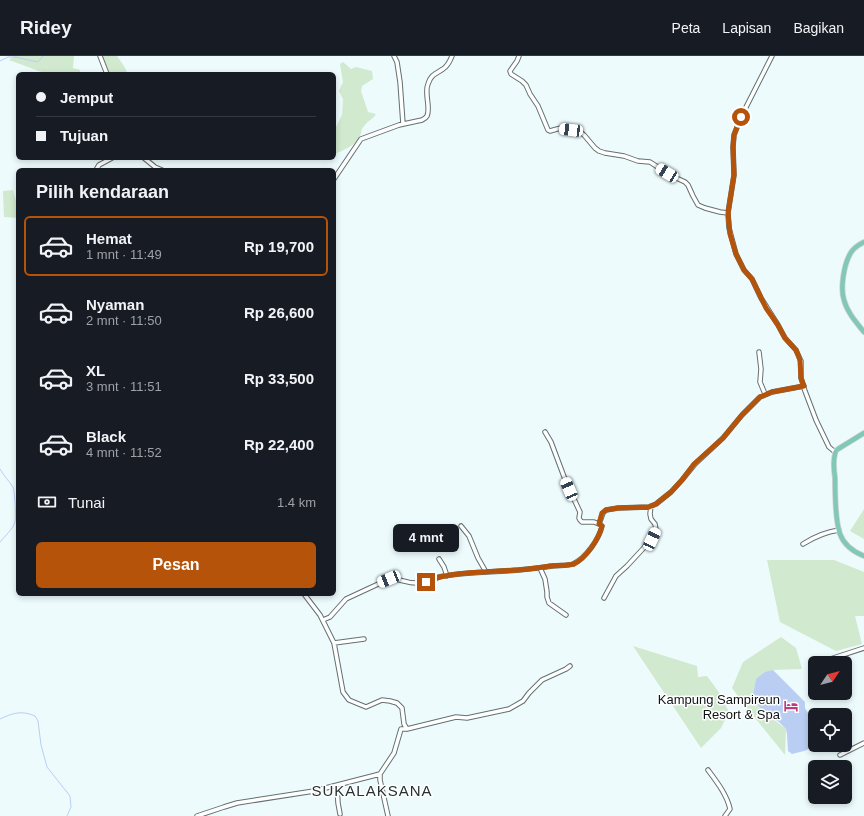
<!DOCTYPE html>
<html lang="id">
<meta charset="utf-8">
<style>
:root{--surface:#171b24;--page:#20242c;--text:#f1f3f6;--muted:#9ea1a6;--line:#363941;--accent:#b45309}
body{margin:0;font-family:Helvetica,sans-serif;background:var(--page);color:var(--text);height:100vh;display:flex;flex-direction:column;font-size:15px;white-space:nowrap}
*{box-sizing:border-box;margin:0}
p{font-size:13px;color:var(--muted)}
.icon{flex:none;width:22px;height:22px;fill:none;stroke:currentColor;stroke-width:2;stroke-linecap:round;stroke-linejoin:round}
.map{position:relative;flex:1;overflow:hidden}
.drawer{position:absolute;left:16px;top:112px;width:320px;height:428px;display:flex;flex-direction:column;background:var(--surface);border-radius:6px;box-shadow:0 2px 6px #0003}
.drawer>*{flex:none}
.banner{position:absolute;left:16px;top:16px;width:320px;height:88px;border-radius:6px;box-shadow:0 2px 6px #0003;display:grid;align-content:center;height:88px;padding:0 20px;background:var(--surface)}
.needle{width:26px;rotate:55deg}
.tools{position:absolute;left:808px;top:600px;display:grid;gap:8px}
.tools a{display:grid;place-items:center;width:44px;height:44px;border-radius:6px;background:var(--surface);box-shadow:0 2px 6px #0003;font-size:20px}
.end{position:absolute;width:18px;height:18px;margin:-9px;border:5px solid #b45309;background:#fff;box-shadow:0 0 0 2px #fff}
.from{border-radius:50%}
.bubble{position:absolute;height:28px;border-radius:6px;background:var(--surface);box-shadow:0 2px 6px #0003;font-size:13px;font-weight:600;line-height:28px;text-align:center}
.car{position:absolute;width:12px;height:24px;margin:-12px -6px;border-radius:5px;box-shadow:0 0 3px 1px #0007;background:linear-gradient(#fff 24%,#345 0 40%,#fff 0 76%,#345 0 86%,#fff 0)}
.banner b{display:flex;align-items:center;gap:14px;height:38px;font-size:15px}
.banner b+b{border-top:1px solid var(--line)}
.banner i{width:10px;height:10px;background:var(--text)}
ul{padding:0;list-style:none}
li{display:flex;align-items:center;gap:12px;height:60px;margin:0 8px 6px;padding:0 12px;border:2px solid transparent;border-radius:6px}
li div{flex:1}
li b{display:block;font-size:15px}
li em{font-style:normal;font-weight:600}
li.selected{border-color:var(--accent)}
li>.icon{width:36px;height:36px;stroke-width:1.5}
h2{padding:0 20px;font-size:18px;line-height:48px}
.pay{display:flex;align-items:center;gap:10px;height:44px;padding:0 20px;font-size:15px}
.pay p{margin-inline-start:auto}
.button{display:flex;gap:8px;margin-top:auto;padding:8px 20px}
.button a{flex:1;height:46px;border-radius:6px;background:var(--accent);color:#fff;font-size:16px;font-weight:600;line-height:46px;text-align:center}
header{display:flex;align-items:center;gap:24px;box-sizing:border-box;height:56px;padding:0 20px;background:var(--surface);border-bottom:1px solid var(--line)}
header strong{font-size:19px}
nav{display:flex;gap:22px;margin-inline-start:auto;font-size:14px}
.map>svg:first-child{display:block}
</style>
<header>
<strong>Ridey</strong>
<nav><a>Peta</a><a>Lapisan</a><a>Bagikan</a></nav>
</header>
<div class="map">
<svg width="864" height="760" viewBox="0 0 864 760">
<rect width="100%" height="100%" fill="#edfbfc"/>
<!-- green -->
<path fill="#d1e9ce" d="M 14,0 L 74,0 L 73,12 L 80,14 L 80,18 L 47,18 L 9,4 Z
M 102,0 L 117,0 L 124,10 L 128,18 L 110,18 Z
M 343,6 L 351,13 L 356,11 L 372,15 L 373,23 L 362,30 L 361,35 L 368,56 L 376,58 C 373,63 368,65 365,69 C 359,76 363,74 360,80 C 357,89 342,95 334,98 L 334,76 L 336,71 L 342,59 L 343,43 L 339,35 L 343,26 L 340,8 Z
M 13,134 L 18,152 L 18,162 L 4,161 L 3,135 Z
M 864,453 L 864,483 L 850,475 Z
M 767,504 L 834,504 L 864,516 L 864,560 L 855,560 L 862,588 L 836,595 L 780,566 Z
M 781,581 L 796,592 L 802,613 L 773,614 L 756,623 L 752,643 L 764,656 L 786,673 L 785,699 L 747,652 L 732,632 L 743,606 Z
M 633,590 L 697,610 L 698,621 L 707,620 L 718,635 L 729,656 L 721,672 L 701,692 Z"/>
<!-- water -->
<path fill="#bacef3" d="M 773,614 L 805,646 L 805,652 L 808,657 L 815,674 L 814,677 L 815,678 L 815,689 L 818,689 L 804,695 L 792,698 L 788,695 L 787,678 L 786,673 L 779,666 L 764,656 L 752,643 L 756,623 L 765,616 Z"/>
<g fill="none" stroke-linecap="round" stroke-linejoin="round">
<!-- stream -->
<path stroke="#bacef3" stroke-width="1" d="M 0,5 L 8,1 L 15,1 L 38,6 L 43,0
M 0,413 C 4,420 9,425 13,431 C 15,436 16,461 15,466 C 13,473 5,480 0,486
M 0,663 C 13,657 21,654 35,660 L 38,665 L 41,689 L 47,711 L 70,740 L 71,751 L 67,760"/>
<defs>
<path id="minor" d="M 100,0 L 107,18
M 394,0 L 397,6 L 400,26 L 403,68
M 519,0 L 517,5 L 510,15 L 511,18 L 522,25 L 526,29 L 530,38 L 538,50 L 548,74 L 550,75 L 557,73 L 562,72 L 579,75 L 584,79 L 595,92 L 599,95 L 605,97 L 624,100 L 638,105 L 650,106 L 670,119 L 685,126 L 688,129 L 693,140 L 698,149 L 705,152 L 720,156 L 728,157
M 772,0 L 741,61 L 734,79 L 733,91 L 734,119 L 728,157 L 729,172 L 736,198 L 744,214 L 752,223 L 761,242 L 778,269 L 785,282 L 796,294 L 799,301 L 801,305 L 801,322 L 805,335 L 816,364 L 829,391 L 835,396
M 144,102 L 155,111 L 162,114
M 96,114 L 99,109 L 112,102
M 334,123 L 361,83 L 399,69 L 422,64 C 424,63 426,62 427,60 C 431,52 424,37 428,28 C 431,18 436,18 443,13 C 448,10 450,5 452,0
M 759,296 L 761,313 L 760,326 L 765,338
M 545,376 L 551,386 L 566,426 L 580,456 L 579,462 L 580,464 L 582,466 L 594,466 L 599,468
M 461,470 L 469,480 L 478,502 L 486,516
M 803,488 C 814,481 825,476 839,474
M 439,503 L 444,511 L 447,520
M 540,512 L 545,523 L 547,536 L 547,541 L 549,547 L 566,559
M 304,538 L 320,559 L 334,587 L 343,636 L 349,644 L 366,651 L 382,644 L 390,645 L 397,647 L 402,652 L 404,668 L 407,673
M 604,542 L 616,520 L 627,510 L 652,483 L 656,474 L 655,468 L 651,463 L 650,458 L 651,450
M 323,564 L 330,561 L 346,543 L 389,523 C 401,522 407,528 418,527 C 426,527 432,523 439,521 C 443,520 447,519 451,519 C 473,516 496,516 518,514 C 530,513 541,512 552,510 C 559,509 567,510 573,508 C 586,502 599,483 602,470 L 599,468 L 603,457 L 606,454 L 618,452 L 649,451 L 656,448 L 671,436 L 682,424 L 695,408 L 723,382 L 742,359 L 760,341 L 772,336 L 804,330
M 334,587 L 364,583
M 818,607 L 864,592
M 811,609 L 815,608
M 840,699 L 864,687
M 708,714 C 717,726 727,739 730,753 L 725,760
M 337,729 L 338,747 L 340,758
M 197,760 L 224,751 L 237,747 L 314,735 L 380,718
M 388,760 L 380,724 L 380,718 L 394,697 L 401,673 L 407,673 L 456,661 L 467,662 L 509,653 L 523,645 L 529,637 L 542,624 L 566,613 L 570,610"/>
<path id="major" d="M 864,186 C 858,189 853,192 850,198 C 844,209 840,232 844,244 C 847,256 856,266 864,276
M 864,377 L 838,393 C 836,395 835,395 835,398 C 833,405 834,415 835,422 C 835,438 835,464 840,478 C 844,489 854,496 864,500"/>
</defs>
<!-- minor casing -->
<use href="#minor" stroke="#647071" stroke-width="5.5"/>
<!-- major casing -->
<use href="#major" stroke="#d4d5d5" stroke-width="6"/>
<!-- minor -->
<use href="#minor" stroke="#fff" stroke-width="3.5"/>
<!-- major -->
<use href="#major" stroke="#82c8b6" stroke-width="4.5"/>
</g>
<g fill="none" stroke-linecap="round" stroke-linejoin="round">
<!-- route -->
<path stroke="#b45309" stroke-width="5" d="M 426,526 C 431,524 436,522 440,521 C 466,515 493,516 519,514 C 529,513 539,512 550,510 C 557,509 567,510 574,508 C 586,502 599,483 602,470 L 599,468 L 602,457 L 606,454 L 618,452 L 649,451 L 656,448 L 671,436 L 682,424 L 694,408 L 723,382 L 742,359 L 760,341 L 772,336 L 804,330 L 801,322 L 800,305 L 799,301 L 796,294 L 785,282 L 778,269 L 766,252 L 752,223 L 744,214 L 736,198 L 730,178 L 728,157 L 734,119 L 733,91 L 734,79 L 741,61"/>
</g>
<!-- icons -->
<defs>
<symbol id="hotel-bare" viewBox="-9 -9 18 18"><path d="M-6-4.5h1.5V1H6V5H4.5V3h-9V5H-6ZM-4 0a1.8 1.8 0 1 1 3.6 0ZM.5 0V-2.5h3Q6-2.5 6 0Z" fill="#bf3b7f" stroke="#fff" stroke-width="2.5" paint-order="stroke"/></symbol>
</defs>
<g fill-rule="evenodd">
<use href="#hotel-bare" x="781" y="640" width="20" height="20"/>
</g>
<g text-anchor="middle" stroke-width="3" stroke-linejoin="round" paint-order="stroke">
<!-- poi labels -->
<g font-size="13" fill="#0f1314" stroke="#fff" text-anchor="end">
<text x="780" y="648">Kampung Sampireun<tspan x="780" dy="15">Resort &amp; Spa</tspan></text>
</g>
<!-- quarter labels -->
<g font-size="15" letter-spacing="1" fill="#273132" stroke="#fff">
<text x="372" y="740">SUKALAKSANA</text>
</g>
</g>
</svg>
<div class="tools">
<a><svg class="needle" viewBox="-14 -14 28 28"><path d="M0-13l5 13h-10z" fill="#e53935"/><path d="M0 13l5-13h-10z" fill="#9ea1a6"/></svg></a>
<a><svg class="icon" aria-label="locate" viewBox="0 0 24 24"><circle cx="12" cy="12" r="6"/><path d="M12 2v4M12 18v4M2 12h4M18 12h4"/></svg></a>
<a><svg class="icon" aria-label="layers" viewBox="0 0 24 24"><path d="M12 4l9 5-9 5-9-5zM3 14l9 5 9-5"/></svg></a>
</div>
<i class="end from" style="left:741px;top:61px"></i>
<i class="end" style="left:426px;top:526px"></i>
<div class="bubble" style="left:393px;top:468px;width:66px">4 mnt</div>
<i class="car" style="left:571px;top:74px;rotate:277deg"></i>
<i class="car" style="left:667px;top:117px;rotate:301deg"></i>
<i class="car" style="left:569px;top:433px;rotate:337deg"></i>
<i class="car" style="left:652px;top:483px;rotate:25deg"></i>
<i class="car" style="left:389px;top:523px;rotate:248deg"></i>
<div class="banner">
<b><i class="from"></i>Jemput</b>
<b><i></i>Tujuan</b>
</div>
<section class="drawer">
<h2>Pilih kendaraan</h2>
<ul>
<li class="selected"><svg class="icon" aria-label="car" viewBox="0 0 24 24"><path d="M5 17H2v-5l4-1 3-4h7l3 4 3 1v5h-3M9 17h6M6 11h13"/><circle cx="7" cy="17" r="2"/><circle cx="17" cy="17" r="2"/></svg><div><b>Hemat</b><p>1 mnt · 11:49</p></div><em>Rp 19,700</em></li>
<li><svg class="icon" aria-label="car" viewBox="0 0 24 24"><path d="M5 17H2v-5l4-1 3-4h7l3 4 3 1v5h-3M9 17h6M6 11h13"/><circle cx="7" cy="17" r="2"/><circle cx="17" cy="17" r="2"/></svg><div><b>Nyaman</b><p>2 mnt · 11:50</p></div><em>Rp 26,600</em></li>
<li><svg class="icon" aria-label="car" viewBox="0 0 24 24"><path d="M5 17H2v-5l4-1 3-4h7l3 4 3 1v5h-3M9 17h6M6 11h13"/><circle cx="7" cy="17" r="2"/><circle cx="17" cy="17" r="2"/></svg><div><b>XL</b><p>3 mnt · 11:51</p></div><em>Rp 33,500</em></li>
<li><svg class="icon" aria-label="car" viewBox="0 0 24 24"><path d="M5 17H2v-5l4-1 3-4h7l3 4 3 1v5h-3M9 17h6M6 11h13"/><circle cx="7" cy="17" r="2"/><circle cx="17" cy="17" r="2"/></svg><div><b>Black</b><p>4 mnt · 11:52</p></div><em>Rp 22,400</em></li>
</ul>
<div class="pay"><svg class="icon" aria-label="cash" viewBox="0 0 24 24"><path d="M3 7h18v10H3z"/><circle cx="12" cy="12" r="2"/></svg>Tunai<p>1.4 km</p></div>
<div class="button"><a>Pesan</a></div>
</section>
</div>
